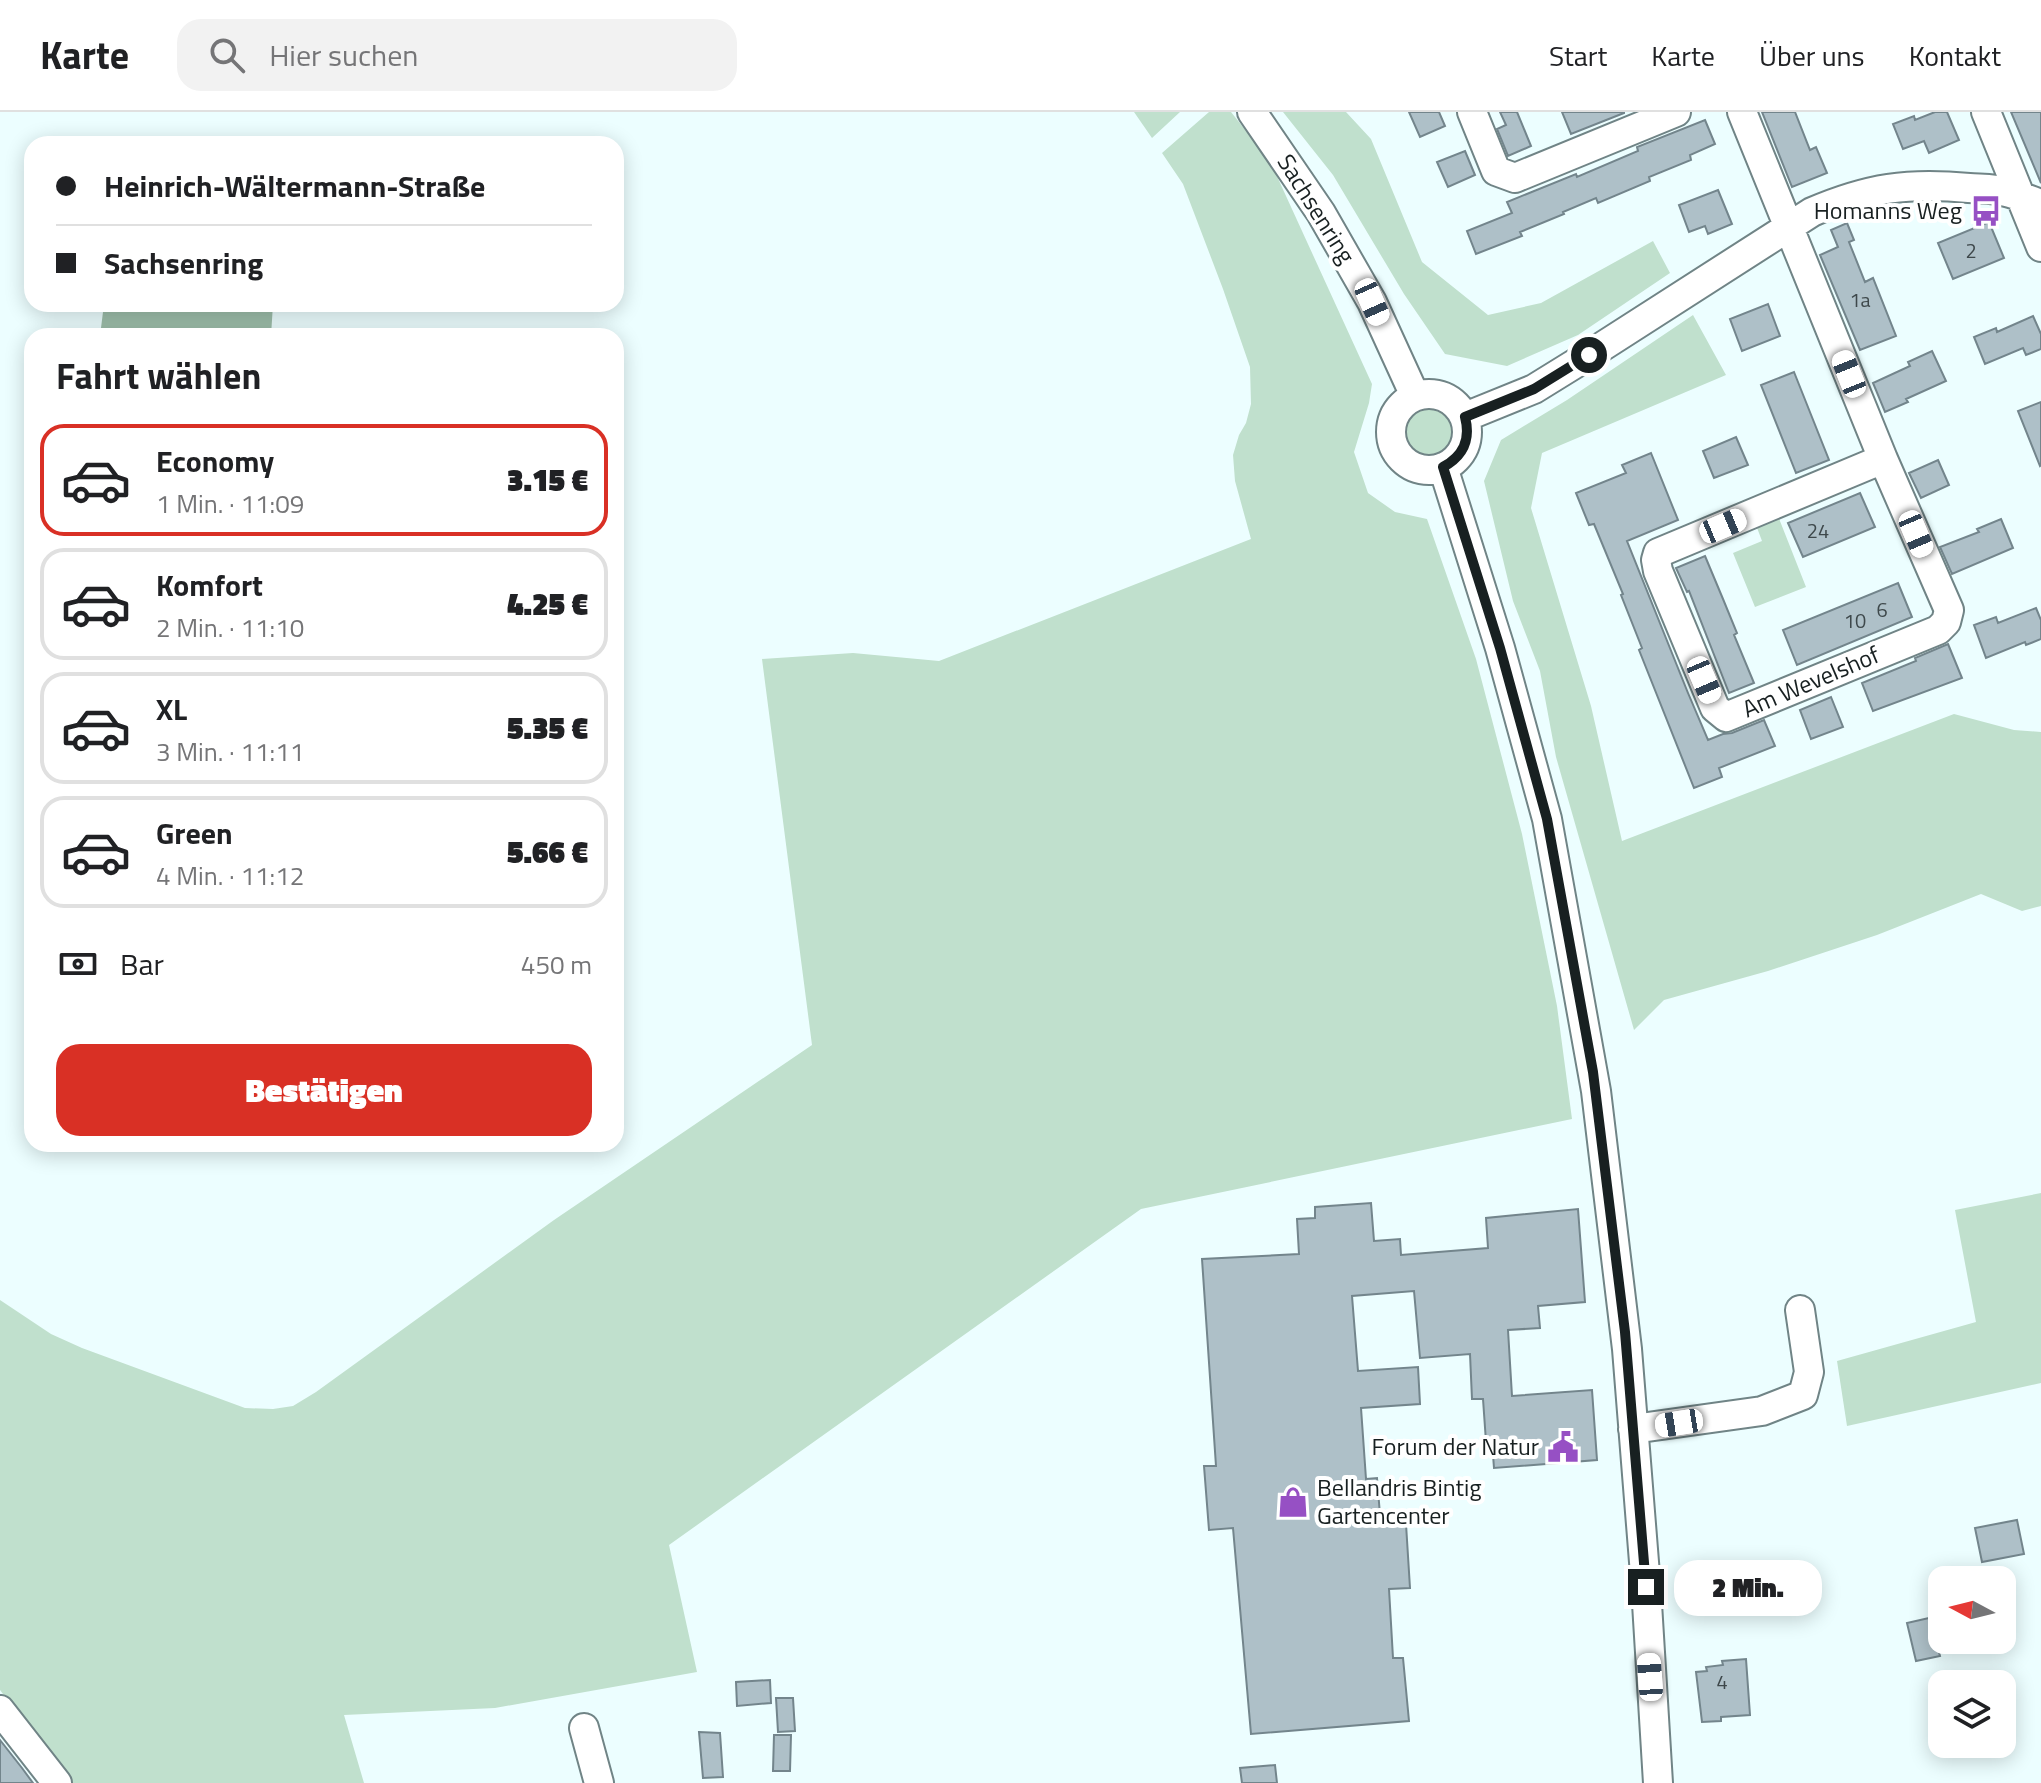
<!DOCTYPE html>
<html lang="de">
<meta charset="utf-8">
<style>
:root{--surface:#fff;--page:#f2f2f2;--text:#202124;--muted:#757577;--line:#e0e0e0;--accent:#d93025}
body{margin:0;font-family:"Titillium Web",sans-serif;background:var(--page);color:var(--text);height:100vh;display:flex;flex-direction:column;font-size:30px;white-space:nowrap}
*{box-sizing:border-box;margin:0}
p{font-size:26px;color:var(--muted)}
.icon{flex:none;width:44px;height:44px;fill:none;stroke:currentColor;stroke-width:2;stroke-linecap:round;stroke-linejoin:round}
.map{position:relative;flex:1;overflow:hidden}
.panel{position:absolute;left:24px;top:216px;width:600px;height:824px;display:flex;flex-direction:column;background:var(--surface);border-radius:24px;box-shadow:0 4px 20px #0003}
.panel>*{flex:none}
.guide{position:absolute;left:24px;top:24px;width:600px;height:176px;border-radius:24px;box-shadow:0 4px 20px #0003;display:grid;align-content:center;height:176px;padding:0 32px;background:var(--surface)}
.needle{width:52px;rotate:277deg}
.fabs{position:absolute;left:1928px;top:1454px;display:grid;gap:16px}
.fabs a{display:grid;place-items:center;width:88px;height:88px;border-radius:16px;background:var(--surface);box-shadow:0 4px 20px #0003;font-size:40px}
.end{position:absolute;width:36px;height:36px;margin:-18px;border:10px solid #182021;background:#fff;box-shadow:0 0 0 4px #fff}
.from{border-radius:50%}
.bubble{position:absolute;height:56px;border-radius:24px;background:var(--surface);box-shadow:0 4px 20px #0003;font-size:26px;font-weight:800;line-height:56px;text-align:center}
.car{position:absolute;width:24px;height:48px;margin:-24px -12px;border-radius:10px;box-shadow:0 0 6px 2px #0007;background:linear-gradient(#fff 24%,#345 0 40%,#fff 0 76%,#345 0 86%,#fff 0)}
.guide b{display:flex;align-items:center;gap:28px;height:76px;font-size:30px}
.guide b+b{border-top:2px solid var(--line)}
.guide i{width:20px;height:20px;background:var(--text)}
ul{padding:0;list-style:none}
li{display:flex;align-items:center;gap:24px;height:112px;margin:0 16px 12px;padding:0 16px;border:4px solid var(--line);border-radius:24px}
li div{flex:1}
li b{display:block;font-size:30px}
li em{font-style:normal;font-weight:800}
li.active{border-color:var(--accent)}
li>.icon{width:72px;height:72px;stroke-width:1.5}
h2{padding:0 32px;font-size:36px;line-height:96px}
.pay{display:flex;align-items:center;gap:20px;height:88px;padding:0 32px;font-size:30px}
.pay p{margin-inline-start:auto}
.cta{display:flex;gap:16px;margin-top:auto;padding:16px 32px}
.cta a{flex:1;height:92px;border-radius:24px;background:var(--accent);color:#fff;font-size:32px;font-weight:800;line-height:92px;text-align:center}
header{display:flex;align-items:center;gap:48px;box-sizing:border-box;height:112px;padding:0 40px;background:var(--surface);border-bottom:2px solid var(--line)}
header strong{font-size:38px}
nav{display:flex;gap:44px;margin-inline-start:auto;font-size:28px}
.search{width:560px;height:72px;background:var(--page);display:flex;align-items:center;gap:20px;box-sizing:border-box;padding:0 28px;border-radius:24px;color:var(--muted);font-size:30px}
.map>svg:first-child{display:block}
</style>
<header>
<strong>Karte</strong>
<div class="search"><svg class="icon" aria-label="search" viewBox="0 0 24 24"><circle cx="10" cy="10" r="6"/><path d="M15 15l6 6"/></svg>Hier suchen</div>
<nav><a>Start</a><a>Karte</a><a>Über uns</a><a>Kontakt</a></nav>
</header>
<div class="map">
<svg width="2041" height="1671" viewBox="0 0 2041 1671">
<rect width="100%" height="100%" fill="#ecfeff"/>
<!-- green -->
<path fill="#c0e0cd" d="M 1134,0 L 1180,0 L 1152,26 Z
M 1209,0 L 1231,0 L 1270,49 L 1372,272 L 1369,291 L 1354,340 L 1368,381 L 1395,400 L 1427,407 L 1476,547 L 1522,722 L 1557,894 L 1572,1007 L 1141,1097 L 669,1433 L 697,1560 L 495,1596 L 344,1603 L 364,1671 L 69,1671 L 0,1578 L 0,1188 L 51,1222 L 82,1236 L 245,1296 L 273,1297 L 293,1294 L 316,1280 L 554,1108 L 812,933 L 762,547 L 853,541 L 939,549 L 1251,427 L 1235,369 L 1233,343 L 1239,323 L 1246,311 L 1251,292 L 1250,255 L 1223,177 L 1183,72 L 1162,41 Z
M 1283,0 L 1346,0 L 1371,27 L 1422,150 L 1488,203 L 1541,191 L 1653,129 L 1670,161 L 1578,223 L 1507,254 L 1445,242 L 1404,182 L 1333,63 Z
M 1693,203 L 1726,263 L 1542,341 L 1531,396 L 1591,594 L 1622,729 L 1954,602 L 2014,618 L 2041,620 L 2041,794 L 2022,799 L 1981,782 L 1877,823 L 1768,859 L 1664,888 L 1634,918 L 1556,645 L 1540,559 L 1513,489 L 1484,369 L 1501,328 L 1567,288 Z
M1404 320a24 24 0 1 1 48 0a24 24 0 1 1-48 0Z
M 1778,404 L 1806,475 L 1755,495 L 1733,441 L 1762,429 L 1756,413 Z
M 2041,1081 L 2041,1271 L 1847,1314 L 1837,1249 L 1976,1210 L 1955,1098 Z"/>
<!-- forest -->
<path fill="#9dbeaa" d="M 104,192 L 273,192 L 271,224 L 100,224 Z"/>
<!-- building -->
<path fill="#aec0c8" stroke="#73858c" stroke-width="2" d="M 1409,0 L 1439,0 L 1445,14 L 1420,25 Z
M 1500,0 L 1517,0 L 1531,34 L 1508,44 L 1497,17 L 1506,13 Z
M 1562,0 L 1624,0 L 1624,1 L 1571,22 Z
M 1762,0 L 1795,0 L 1810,38 L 1816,35 L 1827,61 L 1792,75 Z
M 1935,0 L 1947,0 L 1959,28 L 1929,41 L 1924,29 L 1903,37 L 1893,12 L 1914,4 L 1915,8 Z
M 2011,0 L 2041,0 L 2041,71 Z
M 1705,8 L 1715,32 L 1690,43 L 1691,48 L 1649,65 L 1650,69 L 1598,91 L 1596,86 L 1563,100 L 1564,102 L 1520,120 L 1522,124 L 1476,142 L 1467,119 L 1512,101 L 1507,90 L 1576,62 L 1577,65 L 1638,39 L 1637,35 Z
M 1465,39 L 1475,63 L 1448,75 L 1437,50 Z
M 1718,78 L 1732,112 L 1708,122 L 1705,114 L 1689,120 L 1679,93 Z
M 1989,110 L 2004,146 L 1953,167 L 1938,131 Z
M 1847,111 L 1854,128 L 1849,130 L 1865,170 L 1873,166 L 1896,224 L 1860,238 L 1820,143 L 1838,135 L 1831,118 Z
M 1768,192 L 1780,224 L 1742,239 L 1730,207 Z
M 2033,204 L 2041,222 L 2041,237 L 2026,243 L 2023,236 L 1985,252 L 1974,225 L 1996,216 L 1997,220 Z
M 1932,239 L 1946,269 L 1906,287 L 1908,290 L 1885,300 L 1873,271 L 1910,254 L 1908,250 Z
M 1794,260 L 1829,348 L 1796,361 L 1761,273 Z
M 2041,290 L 2041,353 L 2040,354 L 2018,299 Z
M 1736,325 L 1748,353 L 1714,366 L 1703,339 Z
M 1651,341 L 1678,408 L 1627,429 L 1688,581 L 1708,628 L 1723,622 L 1732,621 L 1764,608 L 1775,634 L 1719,656 L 1722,665 L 1694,676 L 1639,538 L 1642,536 L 1621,483 L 1623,482 L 1594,412 L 1589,413 L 1576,381 L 1626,361 L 1622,353 Z
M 1938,348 L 1949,373 L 1921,386 L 1909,361 Z
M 1860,381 L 1875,415 L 1803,445 L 1788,411 Z
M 2001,407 L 2013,436 L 1952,462 L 1940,435 L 1979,420 L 1977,417 Z
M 1705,444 L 1723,487 L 1737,521 L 1734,523 L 1754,571 L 1729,581 L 1689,479 L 1687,480 L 1676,456 Z
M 1898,471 L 1912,505 L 1797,553 L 1783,518 Z
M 2036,496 L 2041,508 L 2041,527 L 2026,533 L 2025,530 L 1986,546 L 1974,513 L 1996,505 L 1998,511 Z
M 1948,532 L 1962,566 L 1873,599 L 1862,571 L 1916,549 L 1915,546 Z
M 1831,585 L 1843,615 L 1811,627 L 1800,598 Z
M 1371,1091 L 1374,1129 L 1400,1127 L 1401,1143 L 1488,1136 L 1486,1106 L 1578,1097 L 1585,1190 L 1538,1194 L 1540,1216 L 1508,1218 L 1512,1284 L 1592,1278 L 1597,1348 L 1494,1356 L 1493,1343 L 1487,1344 L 1483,1287 L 1472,1287 L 1470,1242 L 1420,1246 L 1414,1179 L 1352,1184 L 1358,1259 L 1418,1255 L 1420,1292 L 1361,1296 L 1366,1367 L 1377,1366 L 1381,1415 L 1406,1412 L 1410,1476 L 1389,1477 L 1393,1546 L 1403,1546 L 1409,1609 L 1251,1622 L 1233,1416 L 1209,1418 L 1204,1354 L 1216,1354 L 1202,1147 L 1299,1142 L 1297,1107 L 1315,1106 L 1315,1095 Z
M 2017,1408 L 2024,1442 L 1982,1450 L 1975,1416 Z
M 1942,1503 L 1942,1531 L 1937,1532 L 1940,1544 L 1916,1549 L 1907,1511 Z
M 1746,1547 L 1750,1603 L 1721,1605 L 1721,1609 L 1702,1610 L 1696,1560 L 1707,1559 L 1706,1555 L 1723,1553 L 1722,1549 Z
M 770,1568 L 771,1591 L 737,1594 L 736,1570 Z
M 776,1586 L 793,1586 L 795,1619 L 778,1620 Z
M 699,1620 L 720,1621 L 723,1665 L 703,1666 Z
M 774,1623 L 791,1623 L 790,1659 L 773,1659 Z
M 0,1628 L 22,1656 L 33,1671 L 0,1671 Z
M 1275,1653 L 1277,1671 L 1242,1671 L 1240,1656 Z"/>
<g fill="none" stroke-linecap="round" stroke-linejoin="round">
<defs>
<path id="minor" d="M 1252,0 L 1321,101 L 1372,190 L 1415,284
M 1472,0 L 1496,59 L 1515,66 L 1676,0
M 1742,0 L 1883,347 L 1949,498 L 1946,510 L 1938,518 L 1726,605 L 1715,596 L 1658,459 L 1656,448 L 1658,441 L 1883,347
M 1986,0 L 2041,135
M1391 320a38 38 0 1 1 76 0a38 38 0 1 1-76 0Z
M 1465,305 L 1534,277 L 1589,243 L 1812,100 C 1868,76 1908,70 1969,76 C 1981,77 1994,76 2006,80 C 2018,83 2029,88 2041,92
M 1443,355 L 1500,536 L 1547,707 L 1596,979 L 1627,1237 L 1646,1475 L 1658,1671
M 1633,1317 L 1762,1299 L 1803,1283 L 1809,1260 L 1800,1198
M 0,1598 L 57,1671
M 584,1616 L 599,1671"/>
</defs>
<!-- minor casing -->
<use href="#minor" stroke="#708486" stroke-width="32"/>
<!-- minor -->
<use href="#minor" stroke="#fff" stroke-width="28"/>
</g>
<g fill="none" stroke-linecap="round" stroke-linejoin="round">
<!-- route -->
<path stroke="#182021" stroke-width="10" d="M 1589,243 L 1534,277 L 1465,305 C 1471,328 1463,344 1443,355 L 1500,536 L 1547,707 L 1593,960 L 1625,1220 L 1646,1475"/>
</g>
<!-- icons -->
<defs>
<symbol id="bus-bare" viewBox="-9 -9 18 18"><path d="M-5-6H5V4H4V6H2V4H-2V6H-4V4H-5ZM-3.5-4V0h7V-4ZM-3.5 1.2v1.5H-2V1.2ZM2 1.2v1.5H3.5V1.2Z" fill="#9650c4" stroke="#fff" stroke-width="2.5" paint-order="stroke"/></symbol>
<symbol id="civic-bare" viewBox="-9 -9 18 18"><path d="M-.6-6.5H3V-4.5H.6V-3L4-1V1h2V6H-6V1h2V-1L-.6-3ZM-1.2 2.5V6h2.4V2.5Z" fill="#9650c4" stroke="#fff" stroke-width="2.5" paint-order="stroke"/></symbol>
<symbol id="shop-bare" viewBox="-9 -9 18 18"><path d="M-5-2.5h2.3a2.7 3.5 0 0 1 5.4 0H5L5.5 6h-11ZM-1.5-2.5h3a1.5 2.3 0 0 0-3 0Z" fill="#9650c4" stroke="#fff" stroke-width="2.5" paint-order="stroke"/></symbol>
</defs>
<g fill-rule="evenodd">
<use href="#bus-bare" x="1964" y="77" width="44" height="44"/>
<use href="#civic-bare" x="1541" y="1313" width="44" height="44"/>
<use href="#shop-bare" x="1271" y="1368" width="44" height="44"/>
</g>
<g text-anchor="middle" stroke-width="8" stroke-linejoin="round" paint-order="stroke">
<!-- number labels -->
<g font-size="20" fill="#3e484b">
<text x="1971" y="146">2</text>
<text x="1860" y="195">1a</text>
<text x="1818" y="426">24</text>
<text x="1882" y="505">6</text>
<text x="1855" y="516">10</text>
<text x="1722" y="1577">4</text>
</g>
<!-- street labels -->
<g font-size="24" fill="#182021" stroke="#fff">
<text transform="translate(1316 97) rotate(58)" y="8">Sachsenring</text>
<text transform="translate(1811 570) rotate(-23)" y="8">Am Wevelshof</text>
</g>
<!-- poi labels -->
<g font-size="24" fill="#182021" stroke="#fff" text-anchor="end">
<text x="1962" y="107">Homanns Weg</text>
<text x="1539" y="1343">Forum der Natur</text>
<text x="1317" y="1384" text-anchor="start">Bellandris Bintig<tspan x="1317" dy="28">Gartencenter</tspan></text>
</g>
</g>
</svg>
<div class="fabs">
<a><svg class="needle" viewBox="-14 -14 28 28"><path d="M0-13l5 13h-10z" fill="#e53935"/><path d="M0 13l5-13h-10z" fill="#757577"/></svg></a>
<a><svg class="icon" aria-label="layers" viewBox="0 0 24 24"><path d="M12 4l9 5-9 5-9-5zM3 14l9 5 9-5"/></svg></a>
</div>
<i class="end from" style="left:1589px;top:243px"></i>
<i class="end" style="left:1646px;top:1475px"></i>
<div class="bubble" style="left:1674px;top:1448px;width:148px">2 Min.</div>
<i class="car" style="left:1372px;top:190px;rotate:156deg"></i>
<i class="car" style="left:1849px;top:262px;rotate:338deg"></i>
<i class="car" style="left:1723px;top:414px;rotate:67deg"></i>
<i class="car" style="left:1916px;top:422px;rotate:157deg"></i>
<i class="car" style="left:1704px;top:568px;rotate:157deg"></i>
<i class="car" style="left:1679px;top:1311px;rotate:261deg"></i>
<i class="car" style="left:1650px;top:1565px;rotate:356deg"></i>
<div class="guide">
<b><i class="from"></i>Heinrich-Wältermann-Straße</b>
<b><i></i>Sachsenring</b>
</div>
<section class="panel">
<h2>Fahrt wählen</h2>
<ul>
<li class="active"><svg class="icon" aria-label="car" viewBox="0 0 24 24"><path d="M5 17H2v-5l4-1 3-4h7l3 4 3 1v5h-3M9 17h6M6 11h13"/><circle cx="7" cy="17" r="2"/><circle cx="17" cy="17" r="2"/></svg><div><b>Economy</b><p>1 Min. · 11:09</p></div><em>3.15 €</em></li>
<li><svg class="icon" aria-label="car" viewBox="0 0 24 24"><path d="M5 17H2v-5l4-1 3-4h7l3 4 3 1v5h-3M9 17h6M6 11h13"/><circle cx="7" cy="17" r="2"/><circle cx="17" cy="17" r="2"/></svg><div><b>Komfort</b><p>2 Min. · 11:10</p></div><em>4.25 €</em></li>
<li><svg class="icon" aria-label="car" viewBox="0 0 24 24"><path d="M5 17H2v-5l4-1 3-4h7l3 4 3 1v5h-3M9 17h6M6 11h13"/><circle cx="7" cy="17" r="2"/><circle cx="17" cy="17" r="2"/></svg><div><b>XL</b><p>3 Min. · 11:11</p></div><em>5.35 €</em></li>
<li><svg class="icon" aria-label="car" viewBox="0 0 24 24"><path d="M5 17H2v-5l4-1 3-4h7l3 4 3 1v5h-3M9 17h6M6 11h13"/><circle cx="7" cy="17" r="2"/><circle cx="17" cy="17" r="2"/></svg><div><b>Green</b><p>4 Min. · 11:12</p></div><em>5.66 €</em></li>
</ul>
<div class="pay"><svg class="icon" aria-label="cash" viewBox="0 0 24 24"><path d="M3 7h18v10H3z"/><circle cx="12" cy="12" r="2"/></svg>Bar<p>450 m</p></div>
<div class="cta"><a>Bestätigen</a></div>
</section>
</div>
